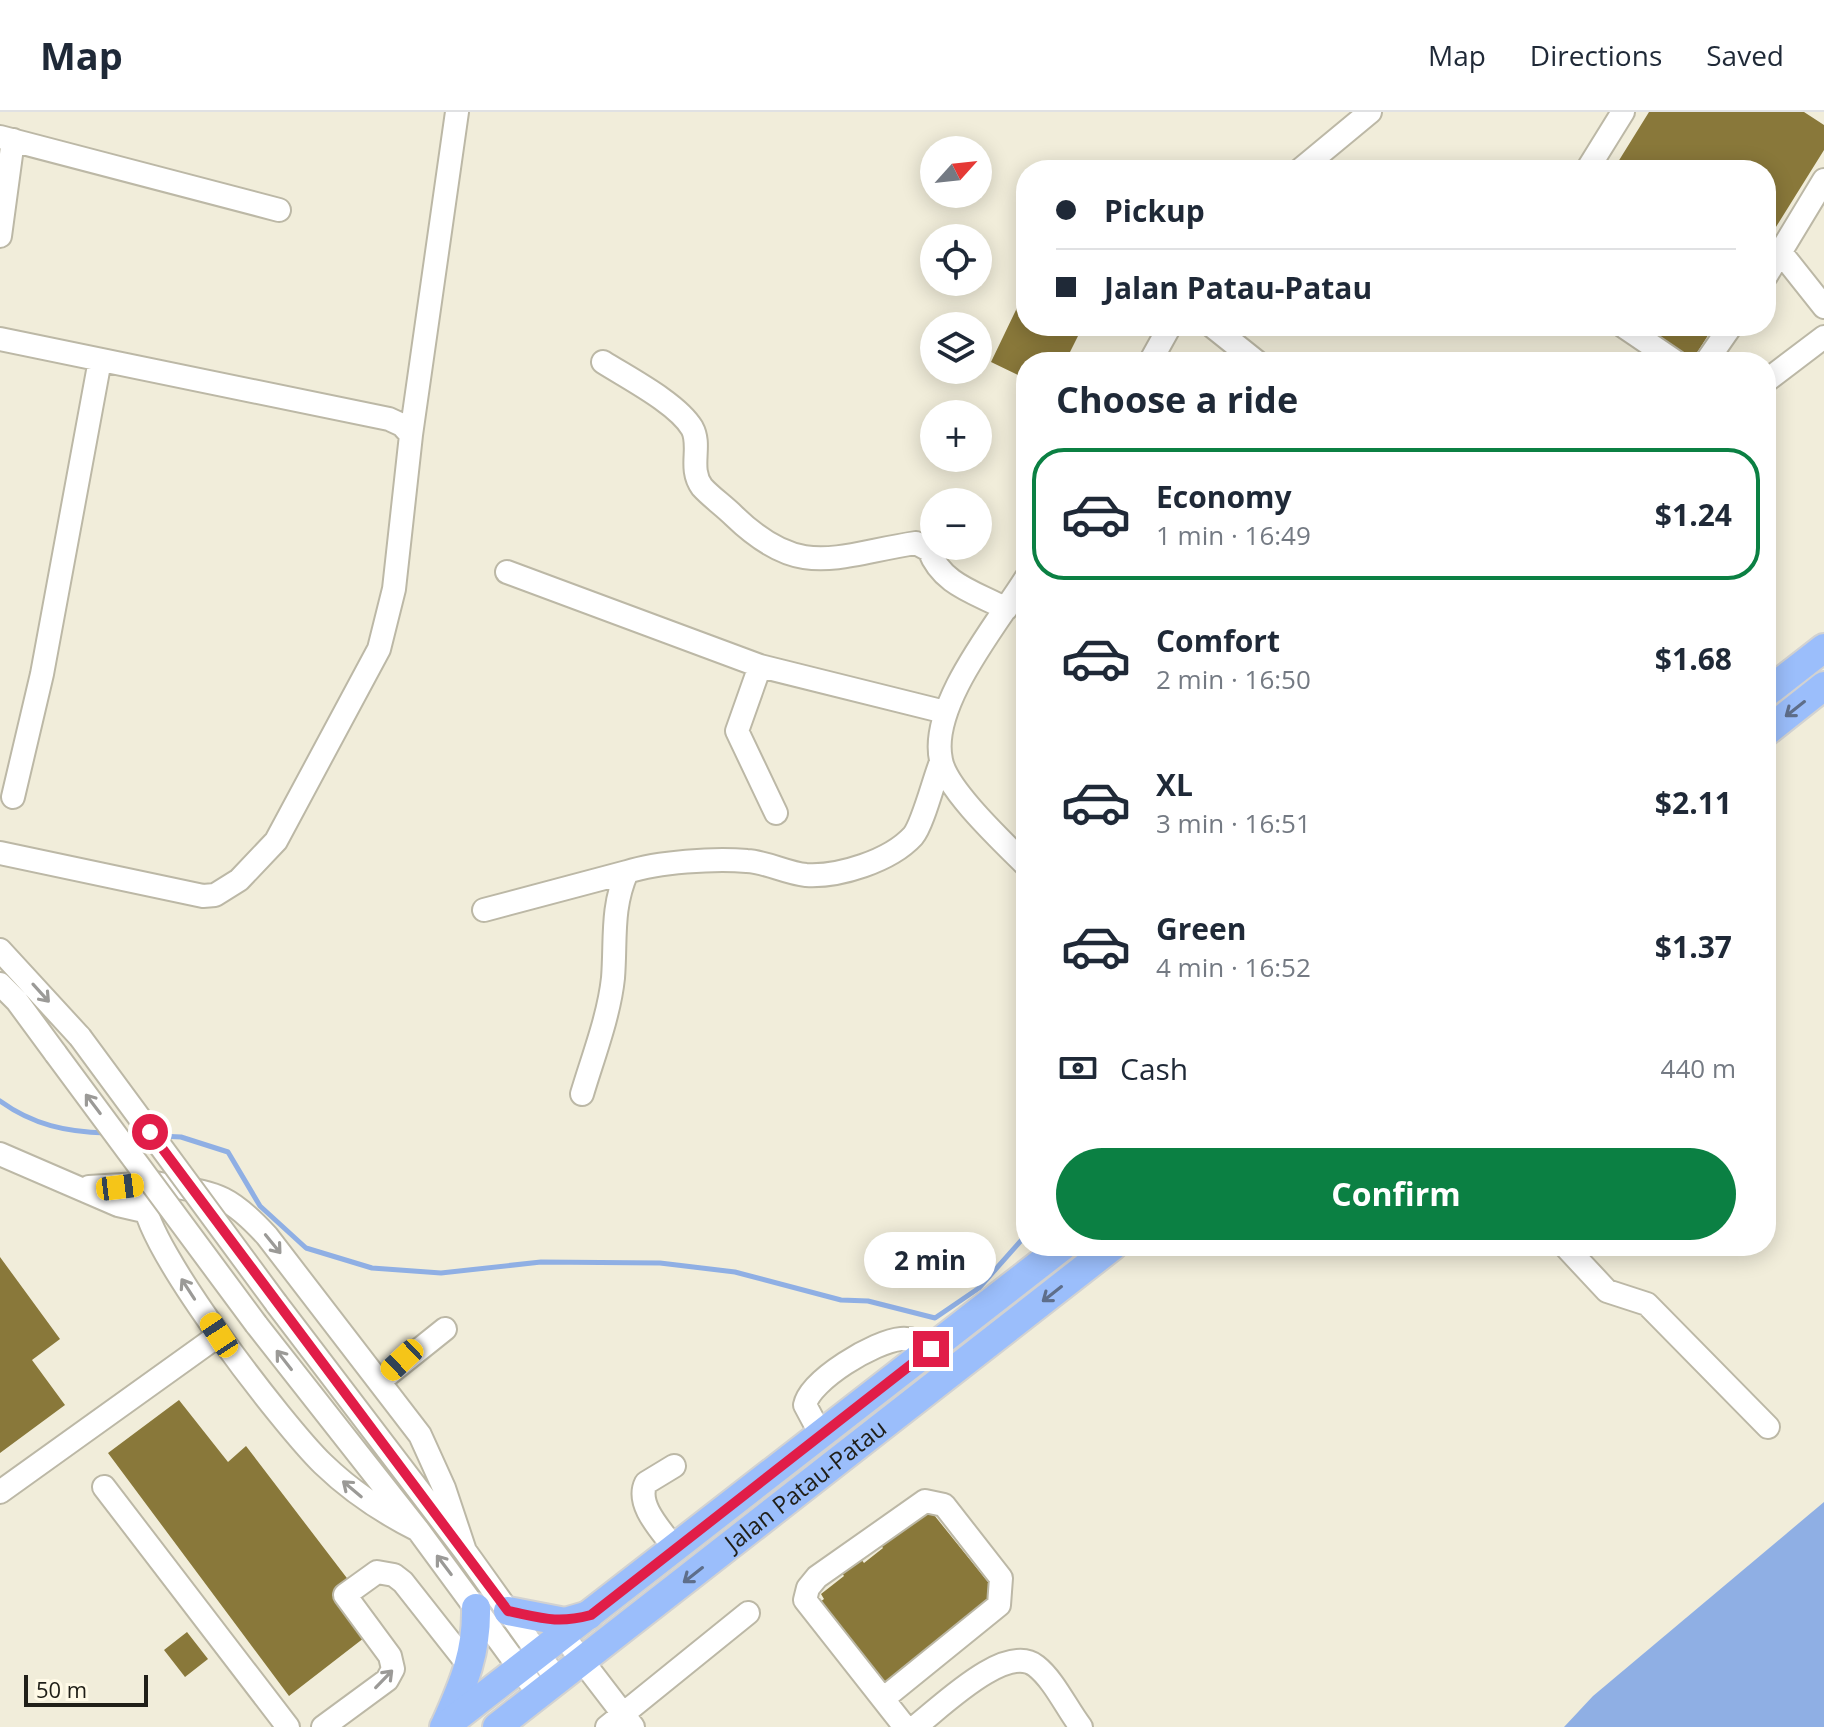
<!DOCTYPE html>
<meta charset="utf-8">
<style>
:root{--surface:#fff;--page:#f2f2f3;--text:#1f2937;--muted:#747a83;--line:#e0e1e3;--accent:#0b8043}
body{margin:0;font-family:"Open Sans",sans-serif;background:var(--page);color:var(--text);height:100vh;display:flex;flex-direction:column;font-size:30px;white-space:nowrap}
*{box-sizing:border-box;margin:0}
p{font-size:26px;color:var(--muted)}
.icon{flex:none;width:44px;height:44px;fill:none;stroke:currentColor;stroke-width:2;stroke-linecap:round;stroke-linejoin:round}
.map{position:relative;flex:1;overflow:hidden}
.sheet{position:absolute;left:1016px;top:240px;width:760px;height:904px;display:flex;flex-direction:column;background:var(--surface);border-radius:32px;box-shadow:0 4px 20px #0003}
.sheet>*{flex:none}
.guide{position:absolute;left:1016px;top:48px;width:760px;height:176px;border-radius:32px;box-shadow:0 4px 20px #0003;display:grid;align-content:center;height:176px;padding:0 40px;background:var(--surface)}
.needle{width:52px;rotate:63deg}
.tools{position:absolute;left:920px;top:24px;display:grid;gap:16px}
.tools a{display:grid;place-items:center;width:72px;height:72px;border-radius:50%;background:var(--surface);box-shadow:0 4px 20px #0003;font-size:40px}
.scale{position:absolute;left:24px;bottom:20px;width:124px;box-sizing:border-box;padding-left:8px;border:4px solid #201f18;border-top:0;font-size:22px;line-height:28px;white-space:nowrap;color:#201f18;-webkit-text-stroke:6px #fffae7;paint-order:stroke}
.end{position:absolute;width:36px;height:36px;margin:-18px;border:10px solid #e11d48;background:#fff;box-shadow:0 0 0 4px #fff}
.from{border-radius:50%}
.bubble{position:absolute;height:56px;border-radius:28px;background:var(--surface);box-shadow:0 4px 20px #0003;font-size:26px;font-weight:700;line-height:56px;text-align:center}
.car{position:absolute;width:24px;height:48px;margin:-24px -12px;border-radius:10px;box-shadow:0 0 6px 2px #0007;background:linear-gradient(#f5c518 24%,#345 0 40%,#f5c518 0 76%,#345 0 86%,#f5c518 0)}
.guide b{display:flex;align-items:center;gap:28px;height:76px;font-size:30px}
.guide b+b{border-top:2px solid var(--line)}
.guide i{width:20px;height:20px;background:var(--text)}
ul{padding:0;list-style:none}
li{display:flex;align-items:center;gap:24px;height:132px;margin:0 16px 12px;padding:0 24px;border:4px solid transparent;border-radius:32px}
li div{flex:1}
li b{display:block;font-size:30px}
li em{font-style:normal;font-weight:700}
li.active{border-color:var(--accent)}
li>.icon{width:72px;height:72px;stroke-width:1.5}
h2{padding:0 40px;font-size:36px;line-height:96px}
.pay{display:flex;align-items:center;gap:20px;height:88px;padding:0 40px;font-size:30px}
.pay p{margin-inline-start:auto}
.cta{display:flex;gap:16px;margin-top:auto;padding:16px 40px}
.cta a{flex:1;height:92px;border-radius:48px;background:var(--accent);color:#fff;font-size:32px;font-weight:700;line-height:92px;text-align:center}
header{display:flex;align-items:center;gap:48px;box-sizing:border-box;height:112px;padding:0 40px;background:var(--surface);border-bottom:2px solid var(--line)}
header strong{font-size:38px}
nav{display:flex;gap:44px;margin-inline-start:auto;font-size:28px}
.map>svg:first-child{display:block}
</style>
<header>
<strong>Map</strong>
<nav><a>Map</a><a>Directions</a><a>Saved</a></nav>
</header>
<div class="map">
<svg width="1824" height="1615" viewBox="0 0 1824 1615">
<rect width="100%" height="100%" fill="#f1edda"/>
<!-- water -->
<path fill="#8fafe4" d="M 1824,1390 L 1824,1615 L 1564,1615 L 1593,1584 Z"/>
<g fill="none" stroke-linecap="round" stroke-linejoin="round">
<!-- stream -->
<path stroke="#8fafe4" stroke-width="5" d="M 0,989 C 33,1013 67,1020 106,1021
M 160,1024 L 181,1025 L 228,1040 L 260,1094 L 306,1136 L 372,1156 L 441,1161 L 541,1150 L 660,1151 L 735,1160 L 841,1188 L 868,1189 L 935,1206 L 979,1176 L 1026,1123"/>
</g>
<!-- building -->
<path fill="#89783a" d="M 1649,0 L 1804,0 L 1824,13 L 1824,38 L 1766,131 L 1766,58 L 1613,58 Z
M 1026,177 L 1026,214 L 1083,214 L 1065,250 L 1026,250 L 1026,267 L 991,250 Z
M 1634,214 L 1714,214 L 1691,250 Z
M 0,1145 L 60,1227 L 32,1248 L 65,1293 L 0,1341 Z
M 179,1288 L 228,1350 L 246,1334 L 382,1512 L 289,1584 L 108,1341 Z
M 930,1398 L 1000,1485 L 921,1549 L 917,1544 L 885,1570 L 860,1539 L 855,1544 L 815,1494 L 824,1487 L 821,1482 L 844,1464 L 839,1456 L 857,1442 L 864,1451 L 883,1436 L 877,1428 L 895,1413 L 901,1421 Z
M 187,1520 L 208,1547 L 185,1565 L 164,1538 Z"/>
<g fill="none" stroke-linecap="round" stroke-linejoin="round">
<defs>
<path id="minor" d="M 0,25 L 279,98
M 1300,58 L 1370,0
M 1587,58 L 1623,0
M 0,124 L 13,28
M 1782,142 L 1824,195
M 1766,164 L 1824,68
M 1212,214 L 1257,250
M 1623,214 L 1676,250
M 0,227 L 389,307 L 402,313 L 411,323 L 394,477 L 379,537 L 276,729 L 239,768 L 215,783 L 203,784 L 0,741
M 603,250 C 628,266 677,291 692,316 C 702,334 688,356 702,375 C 711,385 724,394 734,404 C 801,469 836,443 916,431 L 929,438 C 942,473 975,480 1006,497
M 1150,250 L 1170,214
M 1706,250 L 1731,214
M 1766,269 L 1824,225
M 411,323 L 457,0
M 507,460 L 760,554 L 945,600
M 1026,466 C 998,511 929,593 941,648 C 946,677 1004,731 1026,753
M 760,554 L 737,619 L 776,701
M 13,685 L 42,562 L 100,248
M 484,798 L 627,760
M 0,838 L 80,925
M 0,872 L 17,889 L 56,942
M 582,982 C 593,945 609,904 613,866 C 616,828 611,796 627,760 C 658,750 714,746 747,749 C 767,750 786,761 806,763 C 839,765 890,749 913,724 C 923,712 934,667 941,650
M 0,1042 L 118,1093 L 144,1099
M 89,1075 L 155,1071
M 1565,1134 L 1607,1179 L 1647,1192 L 1768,1315
M 276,1191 L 465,1439 L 558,1569
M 256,1212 L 418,1418 L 540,1584
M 380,1269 L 445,1217
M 821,1323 L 805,1293 C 810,1268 875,1229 901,1227 C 913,1226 922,1231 931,1237
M 674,1354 L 646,1371 C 635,1393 663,1420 675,1437
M 104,1375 L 288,1615
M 0,1380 L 219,1223
M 418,1418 C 382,1400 352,1380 323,1352 C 284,1314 145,1135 144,1087 L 155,1071 C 213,1082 225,1078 267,1124 L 420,1323 L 444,1376 L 465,1439
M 564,1525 L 633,1615
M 883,1587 L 999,1493 L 1001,1466 L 944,1393 L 925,1389 L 817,1465 L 808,1476 L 805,1488 L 905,1615
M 323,1615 L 387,1568 L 393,1557 L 390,1544 L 345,1483 L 377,1460 L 394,1463 L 403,1470 L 470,1555
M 607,1615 L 748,1501
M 915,1615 C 940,1596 1006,1530 1036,1554 C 1054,1568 1067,1597 1081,1615"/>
<g id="major">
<path d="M 1766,581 L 1824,536"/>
<path d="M 1766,620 L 1824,574"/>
<path d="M 508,1499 L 565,1510 L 589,1503"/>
<path d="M 446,1611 C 464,1571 477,1539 476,1496"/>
<path d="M 444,1615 L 1063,1134"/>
<path id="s1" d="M 497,1615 L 1113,1134"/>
</g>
</defs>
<!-- minor casing -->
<use href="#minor" stroke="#bcb8a6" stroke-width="26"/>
<!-- major casing -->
<use href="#major" stroke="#d2d2d1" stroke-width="32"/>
<!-- minor -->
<use href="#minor" stroke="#fff" stroke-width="22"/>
<!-- major -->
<use href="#major" stroke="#9bbefb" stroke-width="28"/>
<defs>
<path id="minor-bridge" d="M 80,925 L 276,1191
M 56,942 L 256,1212"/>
</defs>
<!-- minor-bridge casing -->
<use href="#minor-bridge" stroke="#bcb8a6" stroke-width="26" stroke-linecap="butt"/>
<!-- minor-bridge -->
<use href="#minor-bridge" stroke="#fff" stroke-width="22"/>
</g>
<!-- one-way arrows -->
<defs><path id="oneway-shaft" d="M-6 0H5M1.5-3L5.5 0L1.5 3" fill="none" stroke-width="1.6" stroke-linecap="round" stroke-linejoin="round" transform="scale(2)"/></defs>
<g stroke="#5e6e8a">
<use href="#oneway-shaft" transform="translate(1795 597) rotate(142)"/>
<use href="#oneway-shaft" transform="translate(1052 1182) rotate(142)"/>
<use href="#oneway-shaft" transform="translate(693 1463) rotate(142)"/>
</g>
<g stroke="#9b9a97">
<use href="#oneway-shaft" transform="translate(41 881) rotate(48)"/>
<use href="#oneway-shaft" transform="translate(93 992) rotate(-127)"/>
<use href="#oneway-shaft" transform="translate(273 1132) rotate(51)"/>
<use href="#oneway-shaft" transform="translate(188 1177) rotate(-123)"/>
<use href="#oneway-shaft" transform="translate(284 1248) rotate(-128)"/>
<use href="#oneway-shaft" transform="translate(352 1377) rotate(-140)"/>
<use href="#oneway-shaft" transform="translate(444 1453) rotate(-127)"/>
<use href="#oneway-shaft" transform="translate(384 1567) rotate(-46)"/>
</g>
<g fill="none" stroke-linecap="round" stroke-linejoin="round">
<!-- route -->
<path stroke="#e11d48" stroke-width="10" d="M 150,1020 L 508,1499 C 542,1506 557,1512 591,1503 L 931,1237"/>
</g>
<g text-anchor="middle" stroke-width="7" stroke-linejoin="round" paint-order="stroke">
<!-- street labels -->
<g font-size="24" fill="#201f18" stroke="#fffae7">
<text dy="8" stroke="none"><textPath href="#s1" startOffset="392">Jalan Patau-Patau</textPath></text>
</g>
</g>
</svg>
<div class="tools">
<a><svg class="needle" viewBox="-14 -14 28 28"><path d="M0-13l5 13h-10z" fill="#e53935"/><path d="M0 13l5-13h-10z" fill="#747a83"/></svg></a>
<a><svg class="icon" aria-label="locate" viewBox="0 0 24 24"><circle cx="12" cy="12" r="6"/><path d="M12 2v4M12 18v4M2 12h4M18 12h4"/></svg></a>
<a><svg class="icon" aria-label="layers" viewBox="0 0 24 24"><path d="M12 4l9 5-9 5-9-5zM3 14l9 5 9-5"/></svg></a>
<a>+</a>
<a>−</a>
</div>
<div class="scale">50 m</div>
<i class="end from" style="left:150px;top:1020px"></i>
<i class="end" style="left:931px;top:1237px"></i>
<div class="bubble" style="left:864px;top:1120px;width:132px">2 min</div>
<i class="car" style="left:120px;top:1075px;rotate:83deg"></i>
<i class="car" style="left:219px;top:1223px;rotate:327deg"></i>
<i class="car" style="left:402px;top:1248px;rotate:227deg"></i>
<div class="guide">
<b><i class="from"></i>Pickup</b>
<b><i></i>Jalan Patau-Patau</b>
</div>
<section class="sheet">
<h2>Choose a ride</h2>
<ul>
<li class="active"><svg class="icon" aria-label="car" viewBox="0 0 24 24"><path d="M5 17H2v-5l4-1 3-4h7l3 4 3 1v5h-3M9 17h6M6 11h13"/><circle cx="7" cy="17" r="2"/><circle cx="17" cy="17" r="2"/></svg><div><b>Economy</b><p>1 min · 16:49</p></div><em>$1.24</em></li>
<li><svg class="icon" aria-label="car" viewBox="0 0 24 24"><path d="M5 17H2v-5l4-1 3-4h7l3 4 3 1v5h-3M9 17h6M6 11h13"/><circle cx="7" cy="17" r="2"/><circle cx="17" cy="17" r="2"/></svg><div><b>Comfort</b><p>2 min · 16:50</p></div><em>$1.68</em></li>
<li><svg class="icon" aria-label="car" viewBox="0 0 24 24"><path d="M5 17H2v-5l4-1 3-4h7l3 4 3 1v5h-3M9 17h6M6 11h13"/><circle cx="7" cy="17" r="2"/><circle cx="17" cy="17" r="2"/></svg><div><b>XL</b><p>3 min · 16:51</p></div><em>$2.11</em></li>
<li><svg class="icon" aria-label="car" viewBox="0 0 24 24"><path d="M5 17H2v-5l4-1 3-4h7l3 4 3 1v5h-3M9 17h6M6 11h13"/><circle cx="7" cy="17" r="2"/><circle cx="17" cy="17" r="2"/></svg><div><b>Green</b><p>4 min · 16:52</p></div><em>$1.37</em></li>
</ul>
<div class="pay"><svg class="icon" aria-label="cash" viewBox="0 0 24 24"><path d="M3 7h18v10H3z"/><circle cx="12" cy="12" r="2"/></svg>Cash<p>440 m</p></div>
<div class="cta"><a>Confirm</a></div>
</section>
</div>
